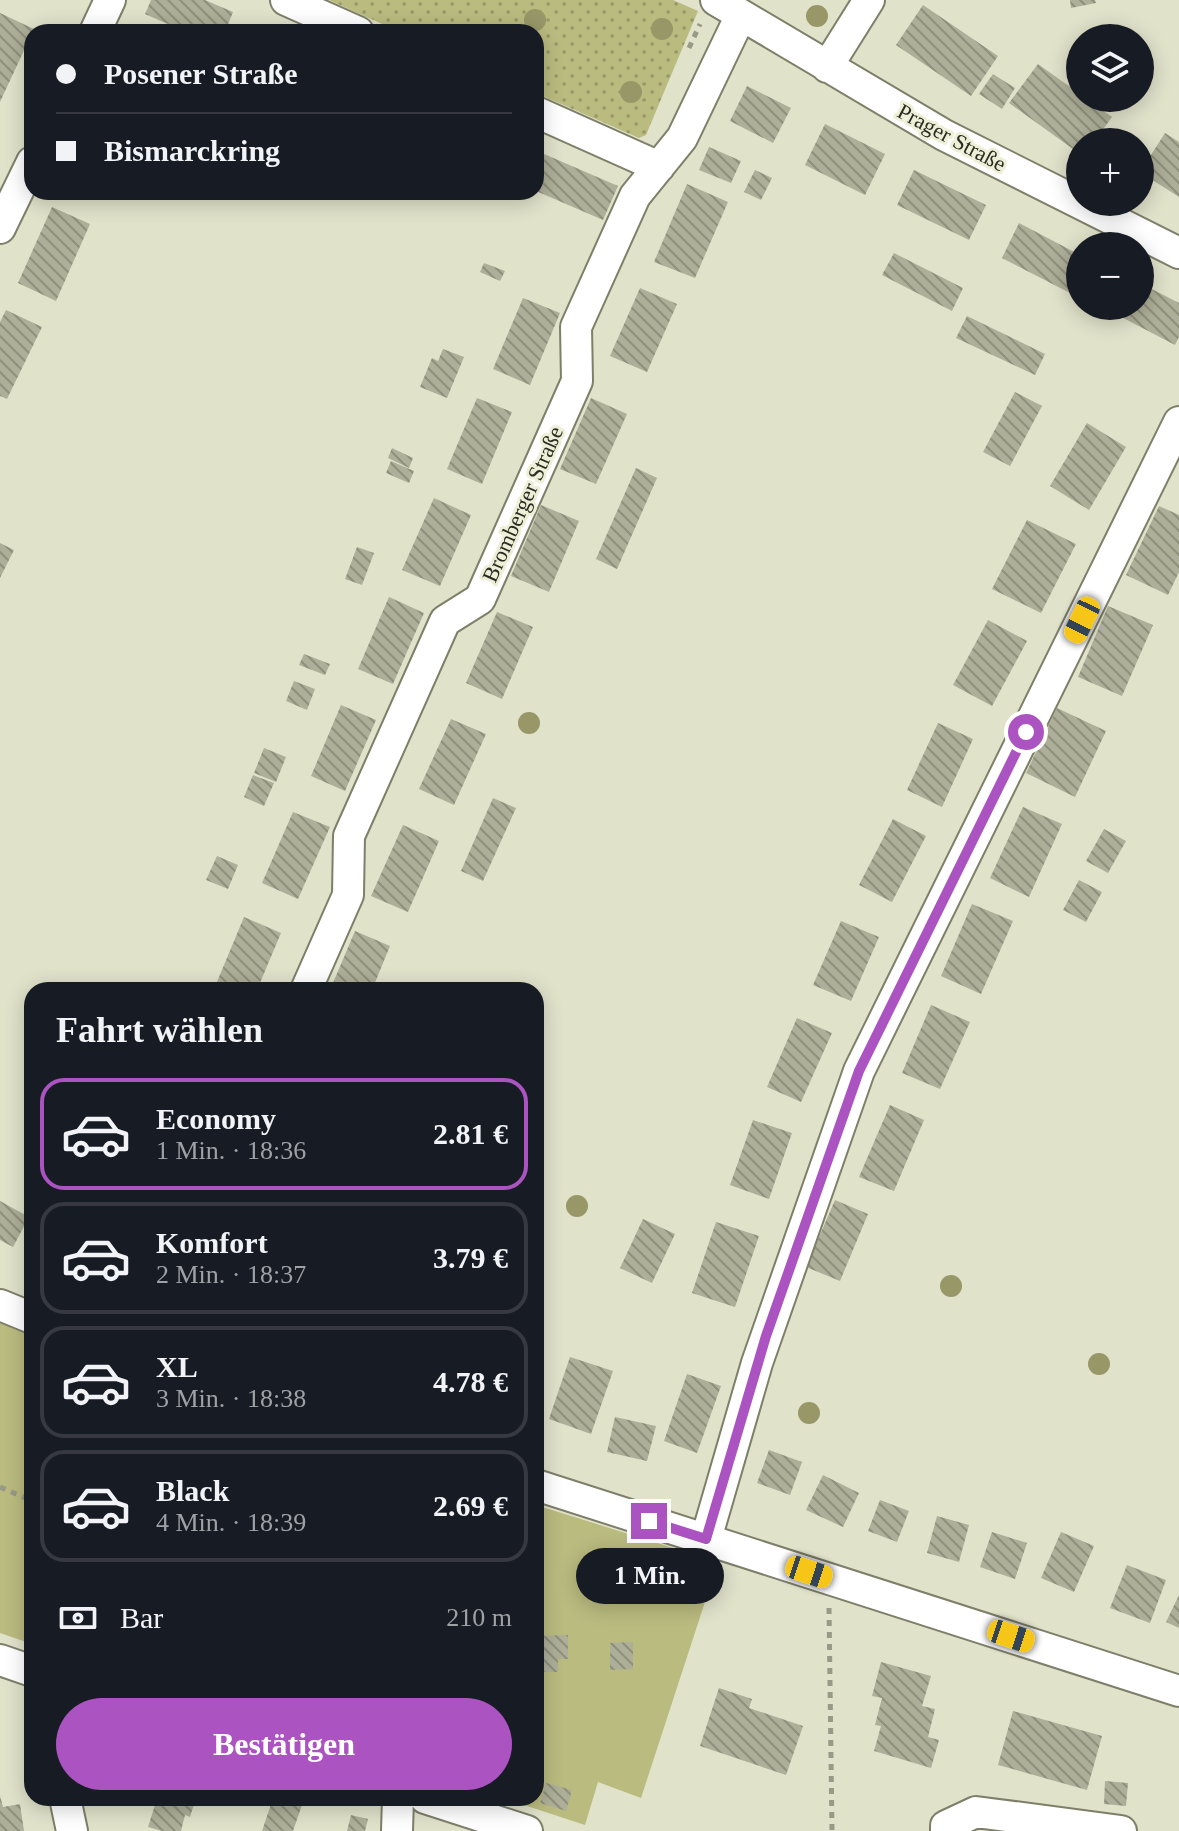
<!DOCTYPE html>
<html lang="de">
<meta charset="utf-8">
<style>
:root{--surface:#171b24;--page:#242831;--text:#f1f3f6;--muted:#9ea1a6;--line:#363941;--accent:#ab54c1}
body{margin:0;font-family:"Times New Roman",serif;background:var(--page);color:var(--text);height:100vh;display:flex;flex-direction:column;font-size:30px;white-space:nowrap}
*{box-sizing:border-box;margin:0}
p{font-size:26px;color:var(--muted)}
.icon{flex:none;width:44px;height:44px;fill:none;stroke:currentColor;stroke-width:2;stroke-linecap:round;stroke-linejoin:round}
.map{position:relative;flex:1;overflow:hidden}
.sheet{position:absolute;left:24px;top:982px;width:520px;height:824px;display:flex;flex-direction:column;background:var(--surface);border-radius:24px;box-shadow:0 4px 20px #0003}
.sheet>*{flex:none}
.hud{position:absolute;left:24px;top:24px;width:520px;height:176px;border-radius:24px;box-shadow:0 4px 20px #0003;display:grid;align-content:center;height:176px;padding:0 32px;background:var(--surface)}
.controls{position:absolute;left:1066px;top:24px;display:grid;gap:16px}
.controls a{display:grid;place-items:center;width:88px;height:88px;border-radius:50%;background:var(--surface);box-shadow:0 4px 20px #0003;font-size:40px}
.end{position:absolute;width:36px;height:36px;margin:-18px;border:10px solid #ab54c1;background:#fff;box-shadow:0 0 0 4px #fff}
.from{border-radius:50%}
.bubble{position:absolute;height:56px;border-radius:28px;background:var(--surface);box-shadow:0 4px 20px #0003;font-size:26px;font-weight:800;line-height:56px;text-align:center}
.car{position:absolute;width:24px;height:48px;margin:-24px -12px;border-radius:10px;box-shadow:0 0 6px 2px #0007;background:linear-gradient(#f5c518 24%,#345 0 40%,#f5c518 0 76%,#345 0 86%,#f5c518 0)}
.hud b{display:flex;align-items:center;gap:28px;height:76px;font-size:30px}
.hud b+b{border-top:2px solid var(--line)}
.hud i{width:20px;height:20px;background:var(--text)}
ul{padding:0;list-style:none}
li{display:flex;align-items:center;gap:24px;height:112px;margin:0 16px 12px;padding:0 16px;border:4px solid var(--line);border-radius:24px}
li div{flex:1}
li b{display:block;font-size:30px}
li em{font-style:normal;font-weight:800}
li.active{border-color:var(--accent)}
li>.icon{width:72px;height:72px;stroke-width:1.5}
h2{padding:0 32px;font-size:36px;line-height:96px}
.pay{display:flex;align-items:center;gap:20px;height:88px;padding:0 32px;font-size:30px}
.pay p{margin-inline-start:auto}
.cta{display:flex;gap:16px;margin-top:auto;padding:16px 32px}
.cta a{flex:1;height:92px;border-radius:48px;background:var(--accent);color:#fff;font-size:32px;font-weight:800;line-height:92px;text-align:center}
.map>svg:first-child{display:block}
</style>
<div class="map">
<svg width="1179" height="1831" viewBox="0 0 1179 1831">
<defs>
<pattern id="park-dots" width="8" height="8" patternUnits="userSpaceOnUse" patternTransform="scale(2)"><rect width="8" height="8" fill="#babb7f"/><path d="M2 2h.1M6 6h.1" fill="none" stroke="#979868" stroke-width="1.8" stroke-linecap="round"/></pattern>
<pattern id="building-back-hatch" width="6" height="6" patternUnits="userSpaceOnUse" patternTransform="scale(2)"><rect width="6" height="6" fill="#aeaf98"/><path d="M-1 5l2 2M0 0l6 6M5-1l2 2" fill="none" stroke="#8e8f7c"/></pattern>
</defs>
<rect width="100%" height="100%" fill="#e1e2ca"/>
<!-- park -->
<path fill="url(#park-dots)" d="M 329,0 L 673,0 L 698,11 L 646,135 L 639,138 L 536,93 L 536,32 L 400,32 Z"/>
<!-- garden -->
<path fill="#babb7f" d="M 0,1322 L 32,1336 L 32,1644 L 0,1633 Z
M 536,1505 L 718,1562 L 641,1798 L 598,1782 L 585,1825 L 503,1798 L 536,1798 Z"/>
<!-- building -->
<path fill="url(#building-back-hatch)" d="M 151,0 L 205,0 L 233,12 L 225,32 L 186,32 L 145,14 Z
M 1070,0 L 1095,0 L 1096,3 L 1071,8 Z
M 923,5 L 998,56 L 971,96 L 896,45 Z
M 0,13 L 34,29 L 0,102 Z
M 1038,64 L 1080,94 L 1080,98 L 1085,98 L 1112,117 L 1094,142 L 1080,142 L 1080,154 L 1009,103 Z
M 993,74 L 1015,88 L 1002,109 L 979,94 Z
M 747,86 L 791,108 L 773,143 L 730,121 Z
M 825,124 L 885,154 L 865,195 L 805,165 Z
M 1165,133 L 1179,142 L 1179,197 L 1140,172 Z
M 709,147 L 741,161 L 731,183 L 699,170 Z
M 544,154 L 618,186 L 603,220 L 536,191 L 536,173 Z
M 755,170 L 772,178 L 761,200 L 744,192 Z
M 914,170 L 986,205 L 969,240 L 897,205 Z
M 687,184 L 728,202 L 695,278 L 654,262 Z
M 52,207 L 90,224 L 56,301 L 18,283 Z
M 1019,223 L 1080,255 L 1080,273 L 1070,293 L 1002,258 Z
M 894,253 L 963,288 L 952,311 L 882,275 Z
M 484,263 L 505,271 L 500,281 L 480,272 Z
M 1140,283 L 1179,303 L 1179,337 L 1175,345 L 1106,309 L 1107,306 L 1140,306 Z
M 640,288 L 677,304 L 647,372 L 610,356 Z
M 523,298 L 560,313 L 530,385 L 493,369 Z
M 6,310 L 42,327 L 7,399 L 0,396 L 0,322 Z
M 967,316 L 1045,354 L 1035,375 L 956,338 Z
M 443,349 L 464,357 L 447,398 L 420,387 L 432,358 L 438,361 Z
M 1015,392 L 1042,406 L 1010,466 L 983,452 Z
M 477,398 L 512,412 L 482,484 L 447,469 Z
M 591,398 L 627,414 L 596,484 L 560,469 Z
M 1087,423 L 1126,447 L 1089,510 L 1050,486 Z
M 392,448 L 413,458 L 409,468 L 388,458 Z
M 391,461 L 414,471 L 409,483 L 386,473 Z
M 636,468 L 657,478 L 617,569 L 596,559 Z
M 434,498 L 471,515 L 440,586 L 402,570 Z
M 541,505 L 579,521 L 549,592 L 511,576 Z
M 1159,506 L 1179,515 L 1179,572 L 1168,595 L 1126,575 Z
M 1027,520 L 1076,544 L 1041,613 L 992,589 Z
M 0,543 L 14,550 L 0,578 Z
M 357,547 L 374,553 L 362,585 L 345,579 Z
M 389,597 L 424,613 L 393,684 L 358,669 Z
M 1108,606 L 1153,625 L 1122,696 L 1078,677 Z
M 497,612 L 533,627 L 502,699 L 466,683 Z
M 988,620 L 1027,641 L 992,706 L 953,685 Z
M 304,654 L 330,664 L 325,675 L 299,665 Z
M 294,681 L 315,689 L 307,710 L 286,701 Z
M 341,705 L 376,720 L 345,791 L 311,776 Z
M 1057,708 L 1106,731 L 1075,797 L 1026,773 Z
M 451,719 L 486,734 L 454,805 L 419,789 Z
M 938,723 L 973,739 L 942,807 L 907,790 Z
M 264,748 L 286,757 L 276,782 L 254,773 Z
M 253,775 L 274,783 L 264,806 L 244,797 Z
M 493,798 L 516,808 L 483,881 L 461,871 Z
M 1023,807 L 1062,824 L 1029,897 L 990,878 Z
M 293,812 L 330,827 L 298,899 L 262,883 Z
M 893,819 L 926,836 L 892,902 L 859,885 Z
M 403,825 L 439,841 L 408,912 L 371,896 Z
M 1104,829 L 1126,841 L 1108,873 L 1086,861 Z
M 217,856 L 238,865 L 228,889 L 206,880 Z
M 1079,880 L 1102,892 L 1086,922 L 1063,910 Z
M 972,904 L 1013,921 L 981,994 L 941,976 Z
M 244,917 L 281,933 L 257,990 L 216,990 L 214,989 Z
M 841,921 L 879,937 L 851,1001 L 813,985 Z
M 355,931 L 390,946 L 372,990 L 330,990 Z
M 931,1005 L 970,1022 L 940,1089 L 902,1073 Z
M 797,1018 L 832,1033 L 801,1102 L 767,1087 Z
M 890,1105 L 924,1120 L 894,1191 L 859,1177 Z
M 753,1120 L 792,1133 L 769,1199 L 730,1185 Z
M 835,1200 L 868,1214 L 840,1281 L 806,1267 Z
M 0,1201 L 29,1217 L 13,1247 L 0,1240 Z
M 643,1219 L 675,1234 L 652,1283 L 620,1268 Z
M 716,1222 L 759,1236 L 735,1307 L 692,1293 Z
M 570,1357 L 613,1371 L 591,1434 L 549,1419 Z
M 687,1374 L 721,1386 L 697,1453 L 664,1441 Z
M 615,1417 L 656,1426 L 647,1461 L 607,1452 Z
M 769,1450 L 802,1462 L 790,1495 L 757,1483 Z
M 823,1475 L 859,1493 L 843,1527 L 806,1510 Z
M 880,1500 L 909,1511 L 897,1542 L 868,1531 Z
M 937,1516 L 969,1525 L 959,1562 L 927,1553 Z
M 992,1532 L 1027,1543 L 1015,1579 L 980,1567 Z
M 1061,1532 L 1094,1546 L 1074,1592 L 1041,1578 Z
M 1127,1565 L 1166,1580 L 1150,1623 L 1110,1608 Z
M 1179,1595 L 1179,1628 L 1166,1622 Z
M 568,1635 L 568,1659 L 558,1659 L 558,1672 L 537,1672 L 536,1636 Z
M 633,1642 L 633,1669 L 610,1670 L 610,1643 Z
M 881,1662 L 931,1676 L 922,1706 L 935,1709 L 928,1737 L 939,1740 L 931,1768 L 874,1751 L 881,1726 L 875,1725 L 882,1698 L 872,1696 Z
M 719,1688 L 752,1699 L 749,1708 L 803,1726 L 786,1775 L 700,1746 Z
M 1013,1711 L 1102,1736 L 1087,1790 L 998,1765 Z
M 1105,1781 L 1128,1783 L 1126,1806 L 1104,1804 Z
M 546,1783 L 572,1790 L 566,1811 L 540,1803 Z
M 0,1796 L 3,1807 L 20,1804 L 24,1831 L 0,1831 Z
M 137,1798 L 196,1798 L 190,1817 L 185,1815 L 181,1831 L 162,1831 L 148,1827 L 155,1805 Z
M 273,1798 L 282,1798 L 302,1805 L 293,1831 L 262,1831 Z
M 351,1815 L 368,1819 L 365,1831 L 347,1831 Z"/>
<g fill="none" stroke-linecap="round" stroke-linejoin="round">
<defs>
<path id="minor" d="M 286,0 L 358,32
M 716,0 L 944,135 L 1179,253
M 95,32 L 110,0
M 827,67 L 869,0
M 536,112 L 659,167
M 0,228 L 32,162
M 306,990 L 348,895 L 349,836 L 445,621 L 480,599 L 577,381 L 576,327 L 635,196 L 682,138 L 741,15
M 0,1305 L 32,1318
M 536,1485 L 1179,1691
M 706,1539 L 757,1363 L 859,1071 L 1179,422
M 0,1660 L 32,1671
M 65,1798 L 72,1831
M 425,1798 L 527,1831
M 397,1831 L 398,1798
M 946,1831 L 946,1826 L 976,1812 L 1121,1831"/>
</defs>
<!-- minor casing -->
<use href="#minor" stroke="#7e7f69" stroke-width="34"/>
<!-- path -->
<path stroke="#989987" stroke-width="5" stroke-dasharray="6 6" stroke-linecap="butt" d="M 689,48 L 700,24
M 0,1487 L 32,1501
M 829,1608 L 832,1831
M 536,1630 L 537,1631"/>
<!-- minor -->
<use href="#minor" stroke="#fff" stroke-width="30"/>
</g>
<!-- trees -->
<g fill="#979768">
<circle cx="817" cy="16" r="11"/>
<circle cx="535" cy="20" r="11"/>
<circle cx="662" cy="29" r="11"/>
<circle cx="631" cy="92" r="11"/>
<circle cx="529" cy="723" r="11"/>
<circle cx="577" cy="1206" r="11"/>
<circle cx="951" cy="1286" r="11"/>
<circle cx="1099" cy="1364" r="11"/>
<circle cx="809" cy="1413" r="11"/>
</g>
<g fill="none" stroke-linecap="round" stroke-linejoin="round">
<!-- route -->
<path stroke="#ab54c1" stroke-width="10" d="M 649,1521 L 706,1539 L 766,1336 L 859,1071 L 1026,732"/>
</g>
<g text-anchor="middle" stroke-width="6" stroke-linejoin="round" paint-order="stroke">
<!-- street labels -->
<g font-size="22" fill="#2a2b22" stroke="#eeefd7">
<text transform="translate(952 137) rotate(28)" y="8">Prager Straße</text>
<text transform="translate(522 504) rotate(-66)" y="8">Bromberger Straße</text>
</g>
</g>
</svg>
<div class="controls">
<a><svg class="icon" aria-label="layers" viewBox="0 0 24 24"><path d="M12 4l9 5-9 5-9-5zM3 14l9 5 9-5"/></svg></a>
<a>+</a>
<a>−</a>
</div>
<i class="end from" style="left:1026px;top:732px"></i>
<i class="end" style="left:649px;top:1521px"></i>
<div class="bubble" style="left:576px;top:1548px;width:148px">1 Min.</div>
<i class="car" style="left:1082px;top:620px;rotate:206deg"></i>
<i class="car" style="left:809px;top:1572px;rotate:108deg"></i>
<i class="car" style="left:1011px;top:1636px;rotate:108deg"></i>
<div class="hud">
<b><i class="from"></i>Posener Straße</b>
<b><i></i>Bismarckring</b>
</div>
<section class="sheet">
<h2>Fahrt wählen</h2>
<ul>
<li class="active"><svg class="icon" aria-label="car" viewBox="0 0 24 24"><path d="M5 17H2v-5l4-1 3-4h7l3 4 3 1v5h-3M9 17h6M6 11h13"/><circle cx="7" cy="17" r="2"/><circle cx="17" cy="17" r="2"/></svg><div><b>Economy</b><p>1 Min. · 18:36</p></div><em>2.81 €</em></li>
<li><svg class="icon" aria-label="car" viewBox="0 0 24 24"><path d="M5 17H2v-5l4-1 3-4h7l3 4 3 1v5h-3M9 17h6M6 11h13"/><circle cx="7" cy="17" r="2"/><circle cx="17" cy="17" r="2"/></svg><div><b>Komfort</b><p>2 Min. · 18:37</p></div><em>3.79 €</em></li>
<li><svg class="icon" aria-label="car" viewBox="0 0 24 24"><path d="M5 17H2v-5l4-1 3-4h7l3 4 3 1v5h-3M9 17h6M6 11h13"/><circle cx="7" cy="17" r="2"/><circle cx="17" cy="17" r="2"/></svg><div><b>XL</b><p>3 Min. · 18:38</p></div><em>4.78 €</em></li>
<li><svg class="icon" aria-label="car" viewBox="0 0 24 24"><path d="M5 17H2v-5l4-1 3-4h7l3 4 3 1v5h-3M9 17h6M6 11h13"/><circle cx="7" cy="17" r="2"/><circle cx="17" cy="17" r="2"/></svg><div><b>Black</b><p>4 Min. · 18:39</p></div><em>2.69 €</em></li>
</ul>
<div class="pay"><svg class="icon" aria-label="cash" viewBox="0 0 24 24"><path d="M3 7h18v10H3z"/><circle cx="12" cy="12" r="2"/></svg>Bar<p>210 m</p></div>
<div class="cta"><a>Bestätigen</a></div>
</section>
</div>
